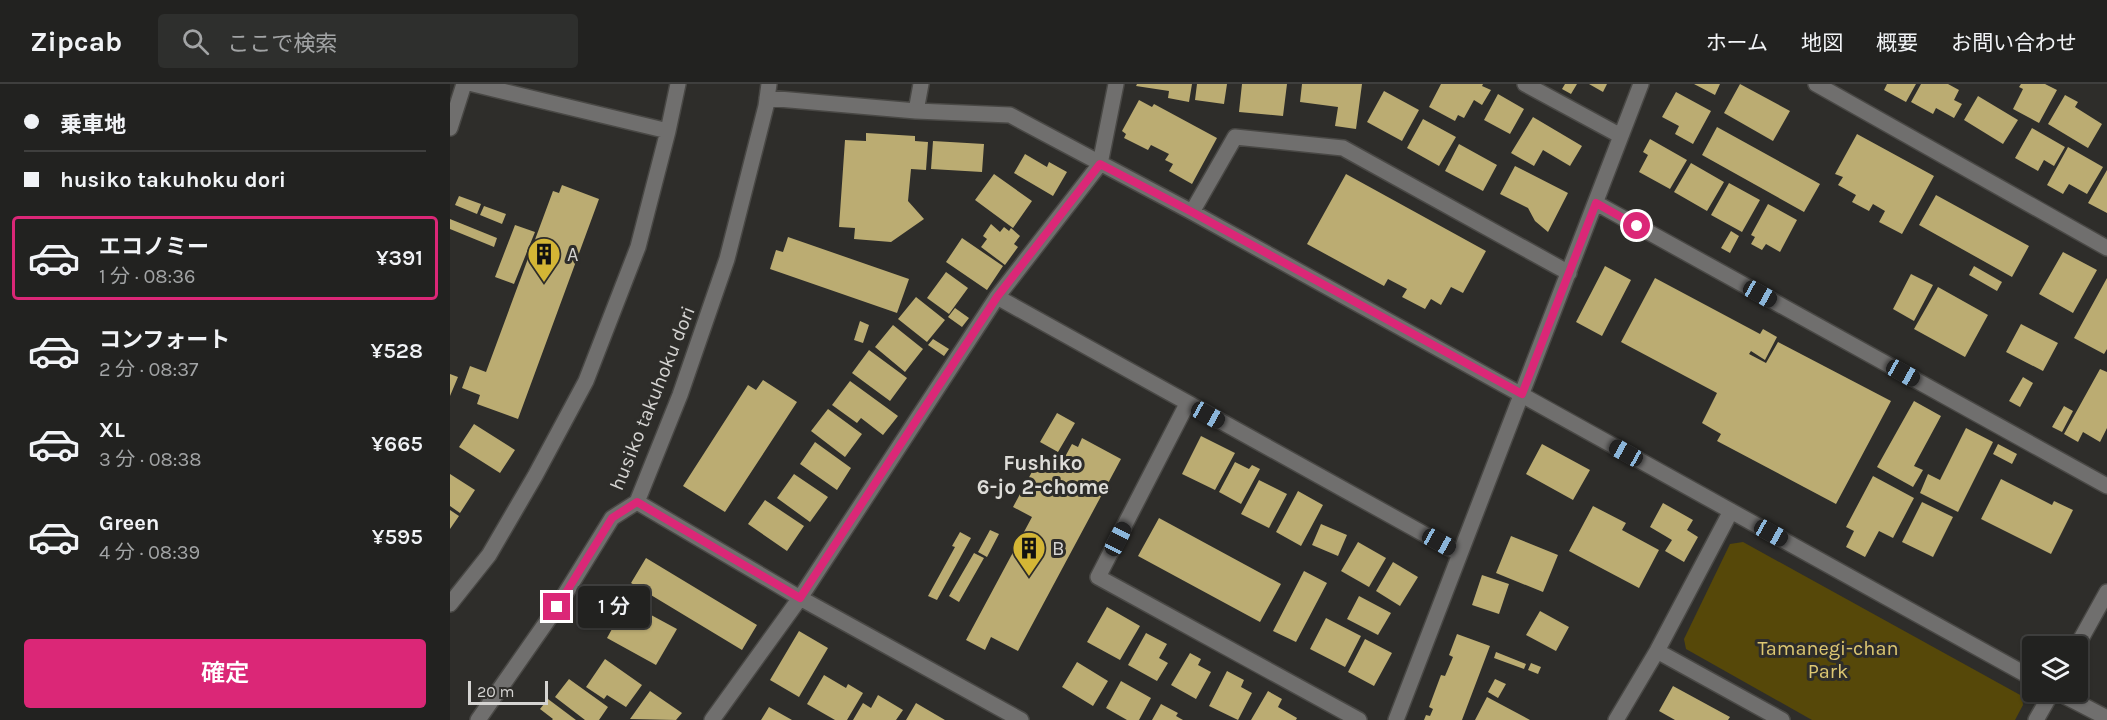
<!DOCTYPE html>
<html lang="ja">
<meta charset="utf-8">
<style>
:root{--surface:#222220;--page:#2e2f2d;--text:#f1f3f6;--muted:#a2a4a5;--line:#3f3f3e;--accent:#db2777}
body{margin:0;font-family:Karla,"Noto Sans JP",sans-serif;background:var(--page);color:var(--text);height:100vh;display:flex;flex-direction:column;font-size:22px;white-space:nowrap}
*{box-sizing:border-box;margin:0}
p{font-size:20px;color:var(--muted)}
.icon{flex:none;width:33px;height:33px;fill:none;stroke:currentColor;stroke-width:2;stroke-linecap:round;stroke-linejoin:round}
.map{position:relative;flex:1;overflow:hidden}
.sheet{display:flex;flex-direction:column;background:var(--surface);width:450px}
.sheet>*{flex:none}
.banner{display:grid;align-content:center;height:132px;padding:0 24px;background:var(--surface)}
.fabs{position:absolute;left:1572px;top:552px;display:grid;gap:12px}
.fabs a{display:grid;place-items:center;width:66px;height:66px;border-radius:6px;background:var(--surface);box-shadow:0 2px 4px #0004,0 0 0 2px var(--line);font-size:30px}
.scale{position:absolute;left:18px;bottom:15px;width:80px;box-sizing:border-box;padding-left:6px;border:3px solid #d5d4d2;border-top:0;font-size:16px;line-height:21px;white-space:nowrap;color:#d5d4d2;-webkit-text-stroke:4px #2e2d2a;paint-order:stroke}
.end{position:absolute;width:27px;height:27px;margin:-14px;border:8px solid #db2777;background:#fff;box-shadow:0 0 0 3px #fff}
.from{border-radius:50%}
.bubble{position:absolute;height:42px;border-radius:6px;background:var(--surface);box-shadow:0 2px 4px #0004,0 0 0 2px var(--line);font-size:20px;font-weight:600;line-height:42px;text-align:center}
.car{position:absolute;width:18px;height:36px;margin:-18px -9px;border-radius:8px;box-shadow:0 0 4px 2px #0007;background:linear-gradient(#222 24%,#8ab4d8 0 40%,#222 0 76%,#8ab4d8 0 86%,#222 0)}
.banner b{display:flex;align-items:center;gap:21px;height:57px;font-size:22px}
.banner b+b{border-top:2px solid var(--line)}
.banner i{width:15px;height:15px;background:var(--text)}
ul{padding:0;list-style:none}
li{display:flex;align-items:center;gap:18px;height:84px;margin:0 12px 9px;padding:0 12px;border:3px solid transparent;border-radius:6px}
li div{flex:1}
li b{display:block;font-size:22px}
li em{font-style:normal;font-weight:600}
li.current{border-color:var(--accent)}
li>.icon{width:54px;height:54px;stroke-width:1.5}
.cta{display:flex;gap:12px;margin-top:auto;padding:12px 24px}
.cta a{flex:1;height:69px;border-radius:6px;background:var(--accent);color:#fff;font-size:24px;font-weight:600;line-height:69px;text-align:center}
header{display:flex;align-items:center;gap:36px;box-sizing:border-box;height:84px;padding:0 30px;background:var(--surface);border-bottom:2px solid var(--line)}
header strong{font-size:28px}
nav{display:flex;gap:33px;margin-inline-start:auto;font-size:21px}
.search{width:420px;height:54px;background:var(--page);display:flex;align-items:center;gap:15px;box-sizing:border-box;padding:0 21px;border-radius:6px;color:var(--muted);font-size:22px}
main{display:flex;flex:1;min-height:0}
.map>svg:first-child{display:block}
</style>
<header>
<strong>Zipcab</strong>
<div class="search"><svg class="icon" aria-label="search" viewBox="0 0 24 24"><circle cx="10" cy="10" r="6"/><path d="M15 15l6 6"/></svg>ここで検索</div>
<nav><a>ホーム</a><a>地図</a><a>概要</a><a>お問い合わせ</a></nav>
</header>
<main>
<section class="sheet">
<div class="banner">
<b><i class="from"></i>乗車地</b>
<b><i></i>husiko takuhoku dori</b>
</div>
<ul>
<li class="current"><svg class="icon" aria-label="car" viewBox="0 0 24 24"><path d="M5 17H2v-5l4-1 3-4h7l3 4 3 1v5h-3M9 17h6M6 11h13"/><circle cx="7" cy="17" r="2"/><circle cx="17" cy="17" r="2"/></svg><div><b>エコノミー</b><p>1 分 · 08:36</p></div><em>¥391</em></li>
<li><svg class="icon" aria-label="car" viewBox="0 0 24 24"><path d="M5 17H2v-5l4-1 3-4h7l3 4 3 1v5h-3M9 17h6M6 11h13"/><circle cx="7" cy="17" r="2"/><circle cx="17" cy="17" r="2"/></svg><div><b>コンフォート</b><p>2 分 · 08:37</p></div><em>¥528</em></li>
<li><svg class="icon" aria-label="car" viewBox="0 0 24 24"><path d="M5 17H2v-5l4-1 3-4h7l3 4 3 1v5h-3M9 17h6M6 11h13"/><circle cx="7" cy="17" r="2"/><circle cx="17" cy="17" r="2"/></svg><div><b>XL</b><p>3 分 · 08:38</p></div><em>¥665</em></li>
<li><svg class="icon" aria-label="car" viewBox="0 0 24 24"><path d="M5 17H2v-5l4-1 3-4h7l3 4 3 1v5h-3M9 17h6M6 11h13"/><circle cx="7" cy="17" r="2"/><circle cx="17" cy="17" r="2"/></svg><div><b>Green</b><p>4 分 · 08:39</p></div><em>¥595</em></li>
</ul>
<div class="cta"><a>確定</a></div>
</section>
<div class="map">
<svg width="1657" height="636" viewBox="0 0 1657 636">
<rect width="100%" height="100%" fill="#2e2d2a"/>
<!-- green -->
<path fill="#564809" d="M 1293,458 L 1572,612 L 1573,621 L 1565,636 L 1362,636 L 1236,565 L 1234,555 L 1280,460 Z"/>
<!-- building -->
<path fill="#bbac72" d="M 687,0 L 742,0 L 739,18 L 718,14 L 719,7 L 686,2 Z
M 747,0 L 777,0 L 774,20 L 745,16 Z
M 792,0 L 837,0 L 833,32 L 789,28 Z
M 852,0 L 912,0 L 906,45 L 885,42 L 888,23 L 850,18 Z
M 991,0 L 1033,0 L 1032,2 L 1041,6 L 1032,21 L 1024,16 L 1014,34 L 1008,31 L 1005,37 L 979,23 Z
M 1115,0 L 1127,0 L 1121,10 L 1112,5 Z
M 1139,0 L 1157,0 L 1153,8 Z
M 1244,0 L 1270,0 L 1265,11 Z
M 1290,0 L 1340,27 L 1323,57 L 1274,29 Z
M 1437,0 L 1466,0 L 1456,18 L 1434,6 Z
M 1471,0 L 1498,0 L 1509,6 L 1504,16 L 1512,20 L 1504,34 L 1486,24 L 1483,30 L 1461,18 Z
M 1571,0 L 1595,0 L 1607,6 L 1589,39 L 1563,25 L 1573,5 L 1569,3 Z
M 934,7 L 969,26 L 952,57 L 917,38 Z
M 1226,8 L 1261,27 L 1243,60 L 1225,50 L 1229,42 L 1212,33 Z
M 1048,10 L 1074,25 L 1060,50 L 1034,36 Z
M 1615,11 L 1628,18 L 1625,23 L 1652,40 L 1638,64 L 1598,40 Z
M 1528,12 L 1568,36 L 1553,60 L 1514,36 Z
M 689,16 L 702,23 L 704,20 L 767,54 L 742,100 L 719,87 L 723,80 L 715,76 L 719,70 L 701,61 L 698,66 L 674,54 L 676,50 L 672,47 Z
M 1083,33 L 1132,62 L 1120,82 L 1093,66 L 1084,82 L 1061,69 Z
M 973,35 L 1006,53 L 989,82 L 957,64 Z
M 1267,43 L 1370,100 L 1354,128 L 1252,71 Z
M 1582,44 L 1615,63 L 1604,82 L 1594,76 L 1588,87 L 1565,74 Z
M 416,49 L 465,52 L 465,57 L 478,58 L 476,86 L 461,85 L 458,117 L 474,135 L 441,158 L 404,155 L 405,144 L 389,143 L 395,56 L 416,57 Z
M 1407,50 L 1484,92 L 1452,150 L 1429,138 L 1435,127 L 1423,120 L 1419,127 L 1402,118 L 1406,111 L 1388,101 L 1393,93 L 1385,90 Z
M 1200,55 L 1237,76 L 1220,105 L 1189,88 L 1198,71 L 1193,68 Z
M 483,57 L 534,60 L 532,88 L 481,85 Z
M 1009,60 L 1047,81 L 1033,107 L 995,87 Z
M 1618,63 L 1653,83 L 1637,110 L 1619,100 L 1613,110 L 1597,101 Z
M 575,70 L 597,83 L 599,78 L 617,88 L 603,112 L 564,89 Z
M 1241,79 L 1274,98 L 1257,127 L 1224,108 Z
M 1065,82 L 1118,109 L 1098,148 L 1085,137 L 1078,124 L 1050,110 Z
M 1657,86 L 1657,129 L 1638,119 Z
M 544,90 L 582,117 L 563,144 L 525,116 Z
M 896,90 L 1036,167 L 1013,209 L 1001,203 L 991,221 L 981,215 L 975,225 L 952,213 L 957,205 L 938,195 L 934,202 L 857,160 Z
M 1279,99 L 1310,116 L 1292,148 L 1261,131 Z
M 112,101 L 149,115 L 68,335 L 27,320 L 30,311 L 12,304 L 20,282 L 36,288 L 103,107 L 109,109 Z
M 1486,111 L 1579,162 L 1562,193 L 1469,141 Z
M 9,112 L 31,120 L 27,130 L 5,121 Z
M 1318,120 L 1347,136 L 1330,168 L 1316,160 L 1312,166 L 1301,160 L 1305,153 L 1301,151 Z
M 34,122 L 56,130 L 52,140 L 30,131 Z
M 0,135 L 47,154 L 44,163 L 0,145 Z
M 541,140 L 550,148 L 554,143 L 559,147 L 561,144 L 570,152 L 564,160 L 568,163 L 555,181 L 531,163 L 537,155 L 533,152 Z
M 65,141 L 85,148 L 64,200 L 45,193 Z
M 1281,147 L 1289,152 L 1280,169 L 1271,164 Z
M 338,153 L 459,195 L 447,229 L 320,185 L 326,166 L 333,168 Z
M 512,154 L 553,182 L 537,206 L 496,178 Z
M 1613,168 L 1647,186 L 1623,229 L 1589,210 Z
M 1155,182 L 1181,196 L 1152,252 L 1126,238 Z
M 1524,182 L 1552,198 L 1547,207 L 1519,191 Z
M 496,188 L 518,204 L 499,230 L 477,214 Z
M 1461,190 L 1483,201 L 1464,237 L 1443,225 Z
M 1205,194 L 1310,250 L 1313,245 L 1327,253 L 1315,276 L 1301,267 L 1299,270 L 1316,279 L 1328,258 L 1441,317 L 1386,420 L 1267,357 L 1271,350 L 1252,339 L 1267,309 L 1171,258 Z
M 1657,194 L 1657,265 L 1654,270 L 1624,254 Z
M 1488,203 L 1538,231 L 1515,273 L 1464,245 Z
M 466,213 L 495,236 L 477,258 L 448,235 Z
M 505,224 L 519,234 L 512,243 L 498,233 Z
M 410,237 L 419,241 L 413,259 L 404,256 Z
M 1571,240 L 1608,259 L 1593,287 L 1556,268 Z
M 443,241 L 473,265 L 455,288 L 425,263 Z
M 483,255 L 499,265 L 494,272 L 478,261 Z
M 419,266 L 457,294 L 440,317 L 402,289 Z
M 1650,285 L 1657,288 L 1657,344 L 1650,358 L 1633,348 L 1628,358 L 1614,350 Z
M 0,290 L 8,293 L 0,312 Z
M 1573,293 L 1583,299 L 1570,323 L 1559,317 Z
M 313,296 L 347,318 L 275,428 L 233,402 L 298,301 L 306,306 Z
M 400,297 L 448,332 L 433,351 L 411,334 L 407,339 L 382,321 Z
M 1464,317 L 1491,332 L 1464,382 L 1473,386 L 1463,403 L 1427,383 Z
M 1614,322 L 1623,327 L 1612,348 L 1602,343 Z
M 378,325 L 412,350 L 395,373 L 361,347 Z
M 607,329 L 625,339 L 608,368 L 590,358 Z
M 24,340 L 65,366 L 50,389 L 9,363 Z
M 1516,344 L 1543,358 L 1508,428 L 1470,409 L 1478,390 L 1490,396 Z
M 751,352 L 785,369 L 765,406 L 732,390 Z
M 632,354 L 671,375 L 568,567 L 541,553 L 535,566 L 516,556 L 582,433 L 563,423 L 591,371 L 610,382 L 622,360 L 628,363 Z
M 365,358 L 401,384 L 387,406 L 350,380 Z
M 1092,360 L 1140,386 L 1123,416 L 1076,390 Z
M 1548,360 L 1567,370 L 1562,380 L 1543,370 Z
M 785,378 L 799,385 L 802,381 L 810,385 L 791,420 L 769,408 Z
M 0,390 L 25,406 L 10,429 L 0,422 Z
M 344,390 L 378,413 L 360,438 L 327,414 Z
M 1423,392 L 1464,414 L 1443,454 L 1429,447 L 1415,473 L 1396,463 L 1404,447 L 1396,443 Z
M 1551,395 L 1602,421 L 1604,417 L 1623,426 L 1601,470 L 1531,435 Z
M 809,396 L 837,410 L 819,444 L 791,430 Z
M 848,407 L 873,421 L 851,462 L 826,448 Z
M 315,416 L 354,442 L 337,467 L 298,440 Z
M 1472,418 L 1503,433 L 1483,473 L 1452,458 Z
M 1213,419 L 1243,436 L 1237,446 L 1248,453 L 1234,478 L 1215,467 L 1222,456 L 1200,443 Z
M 1143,422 L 1176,439 L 1172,446 L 1209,466 L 1189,504 L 1119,467 Z
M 0,426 L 9,432 L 0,445 Z
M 709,434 L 831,500 L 810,538 L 688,472 Z
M 871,440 L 897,451 L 888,472 L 862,461 Z
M 540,446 L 549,450 L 537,473 L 528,468 Z
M 510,448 L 521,454 L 487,516 L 478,512 L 505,463 L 502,462 Z
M 1061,452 L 1108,471 L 1093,508 L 1046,489 Z
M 908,458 L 936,474 L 919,503 L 891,487 Z
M 524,469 L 534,474 L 509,518 L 499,512 Z
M 196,474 L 307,541 L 292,566 L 181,499 Z
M 943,478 L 968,493 L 950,522 L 926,507 Z
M 854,487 L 877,499 L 846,558 L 823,547 Z
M 1032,491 L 1059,500 L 1049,530 L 1022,521 Z
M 909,512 L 941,529 L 928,551 L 897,535 Z
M 177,518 L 227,545 L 206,581 L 157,554 Z
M 657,523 L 690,542 L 670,576 L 637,558 Z
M 1090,527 L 1119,543 L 1106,567 L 1076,551 Z
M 876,534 L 911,552 L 895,583 L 860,565 Z
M 349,547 L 378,564 L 349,613 L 320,596 Z
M 696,549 L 717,560 L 709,574 L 718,579 L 707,597 L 678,581 Z
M 1007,550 L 1040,562 L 1012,636 L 974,636 L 976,631 L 980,632 L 983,625 L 979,623 L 991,591 L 995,592 L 1003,573 L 999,571 Z
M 915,555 L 942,569 L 924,602 L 898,588 Z
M 1046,568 L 1076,580 L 1074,585 L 1044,574 Z
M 740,569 L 751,575 L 748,581 L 761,588 L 746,615 L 721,601 Z
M 155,575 L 192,601 L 176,623 L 157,611 L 154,615 L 136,603 Z
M 627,578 L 658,597 L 643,622 L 612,603 Z
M 1081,579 L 1091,583 L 1088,590 L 1078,586 Z
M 777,587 L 794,596 L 791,603 L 802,609 L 788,636 L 759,622 Z
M 374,591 L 396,604 L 398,600 L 413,609 L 397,636 L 385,636 L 357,620 Z
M 119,595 L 158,623 L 149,636 L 135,636 L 105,613 Z
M 1045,595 L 1056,600 L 1048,614 L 1038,608 Z
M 671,597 L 701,614 L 689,636 L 677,636 L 656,624 Z
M 1223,602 L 1280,633 L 1278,636 L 1225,636 L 1209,627 Z
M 200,607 L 232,629 L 226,636 L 180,635 Z
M 818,607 L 832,615 L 828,623 L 847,634 L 846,636 L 801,636 Z
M 428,611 L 453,626 L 446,636 L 403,636 L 413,619 L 421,624 Z
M 1037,613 L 1080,636 L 1025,636 Z
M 98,615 L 126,636 L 102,636 L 103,635 L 90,625 Z
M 466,619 L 495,636 L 456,636 Z
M 711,620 L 728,629 L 726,632 L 733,636 L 702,636 Z
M 319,623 L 342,636 L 311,636 Z"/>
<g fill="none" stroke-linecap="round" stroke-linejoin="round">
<defs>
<path id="minor" d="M 23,0 L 218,47
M 1075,0 L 1171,52
M 1366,0 L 1657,164
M 317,14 L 466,27 L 560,31 L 742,128 L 1582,594
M 466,27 L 471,0
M 0,44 L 14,0
M 1146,119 L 1657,402
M 742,128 L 785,53 L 893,64 L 1119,189
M 547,213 L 1010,470
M 737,320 L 648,493 L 909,636
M 187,418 L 350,514 L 571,636
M 0,520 L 39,471 L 85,392 L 136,297 L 188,163 L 218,47 L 228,0
M 1627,562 L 1657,508
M 1207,567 L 1332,636
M 1607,608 L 1657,634
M 28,636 L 107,523 L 162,434 L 187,418 L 230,311 L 277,175 L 316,22 L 319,0
M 262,636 L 350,514 L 547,213 L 650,80 L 666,0
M 946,636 L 1191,0
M 1166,636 L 1207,567 L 1281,427
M 1586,636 L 1602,608"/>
</defs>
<!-- minor casing -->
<use href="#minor" stroke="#494845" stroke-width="18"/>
<!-- minor -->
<use href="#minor" stroke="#706f6e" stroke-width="15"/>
</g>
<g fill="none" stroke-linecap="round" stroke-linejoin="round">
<!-- route -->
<path stroke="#db2777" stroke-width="8" d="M 107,523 L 162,434 L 187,418 L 350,514 L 547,213 L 650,80 L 742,128 L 1072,310 L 1146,119 L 1187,142"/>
</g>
<!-- icons -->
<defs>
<symbol id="building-pin" viewBox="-11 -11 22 30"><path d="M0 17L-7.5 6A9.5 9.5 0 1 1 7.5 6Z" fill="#d4b635" stroke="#2e2d2a"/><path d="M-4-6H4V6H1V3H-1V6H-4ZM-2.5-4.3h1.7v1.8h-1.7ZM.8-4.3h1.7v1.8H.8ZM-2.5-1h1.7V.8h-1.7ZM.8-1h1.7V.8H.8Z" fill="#111"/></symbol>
</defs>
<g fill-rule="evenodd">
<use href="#building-pin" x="75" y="151" width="38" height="52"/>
<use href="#building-pin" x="560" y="445" width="38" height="52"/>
</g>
<g text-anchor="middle" stroke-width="6" stroke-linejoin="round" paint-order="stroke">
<!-- poi labels -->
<g font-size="20" fill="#d5d4d2" stroke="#2e2d2a" text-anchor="start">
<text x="117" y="177">A</text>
<text x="602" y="471">B</text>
</g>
<!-- street labels -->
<g font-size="20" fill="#d5d4d2" stroke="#2e2d2a">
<text transform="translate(202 314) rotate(-68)" y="7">husiko takuhoku dori</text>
</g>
<!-- park labels -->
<g font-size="20" fill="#ddc772" stroke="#2e2d2a">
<text x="1378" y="571">Tamanegi-chan<tspan x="1378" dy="23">Park</tspan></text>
</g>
<!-- neighbourhood labels -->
<g font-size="21" font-weight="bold" fill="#deddd9" stroke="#2e2d2a">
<text x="593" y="386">Fushiko<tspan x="593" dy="24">6-jo 2-chome</tspan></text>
</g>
</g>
</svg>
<div class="fabs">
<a><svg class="icon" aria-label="layers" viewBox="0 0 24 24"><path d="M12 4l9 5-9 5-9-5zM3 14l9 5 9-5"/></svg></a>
</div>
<div class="scale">20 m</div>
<i class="end from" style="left:1187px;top:142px"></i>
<i class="end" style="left:107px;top:523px"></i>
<div class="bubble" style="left:128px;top:502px;width:72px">1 分</div>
<i class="car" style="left:1310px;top:210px;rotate:119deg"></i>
<i class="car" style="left:1453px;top:289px;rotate:119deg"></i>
<i class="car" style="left:758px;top:331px;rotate:119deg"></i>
<i class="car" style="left:1176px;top:369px;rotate:299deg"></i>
<i class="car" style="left:1321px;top:449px;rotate:119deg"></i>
<i class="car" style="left:668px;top:455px;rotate:27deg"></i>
<i class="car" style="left:989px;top:458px;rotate:119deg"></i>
</div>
</main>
